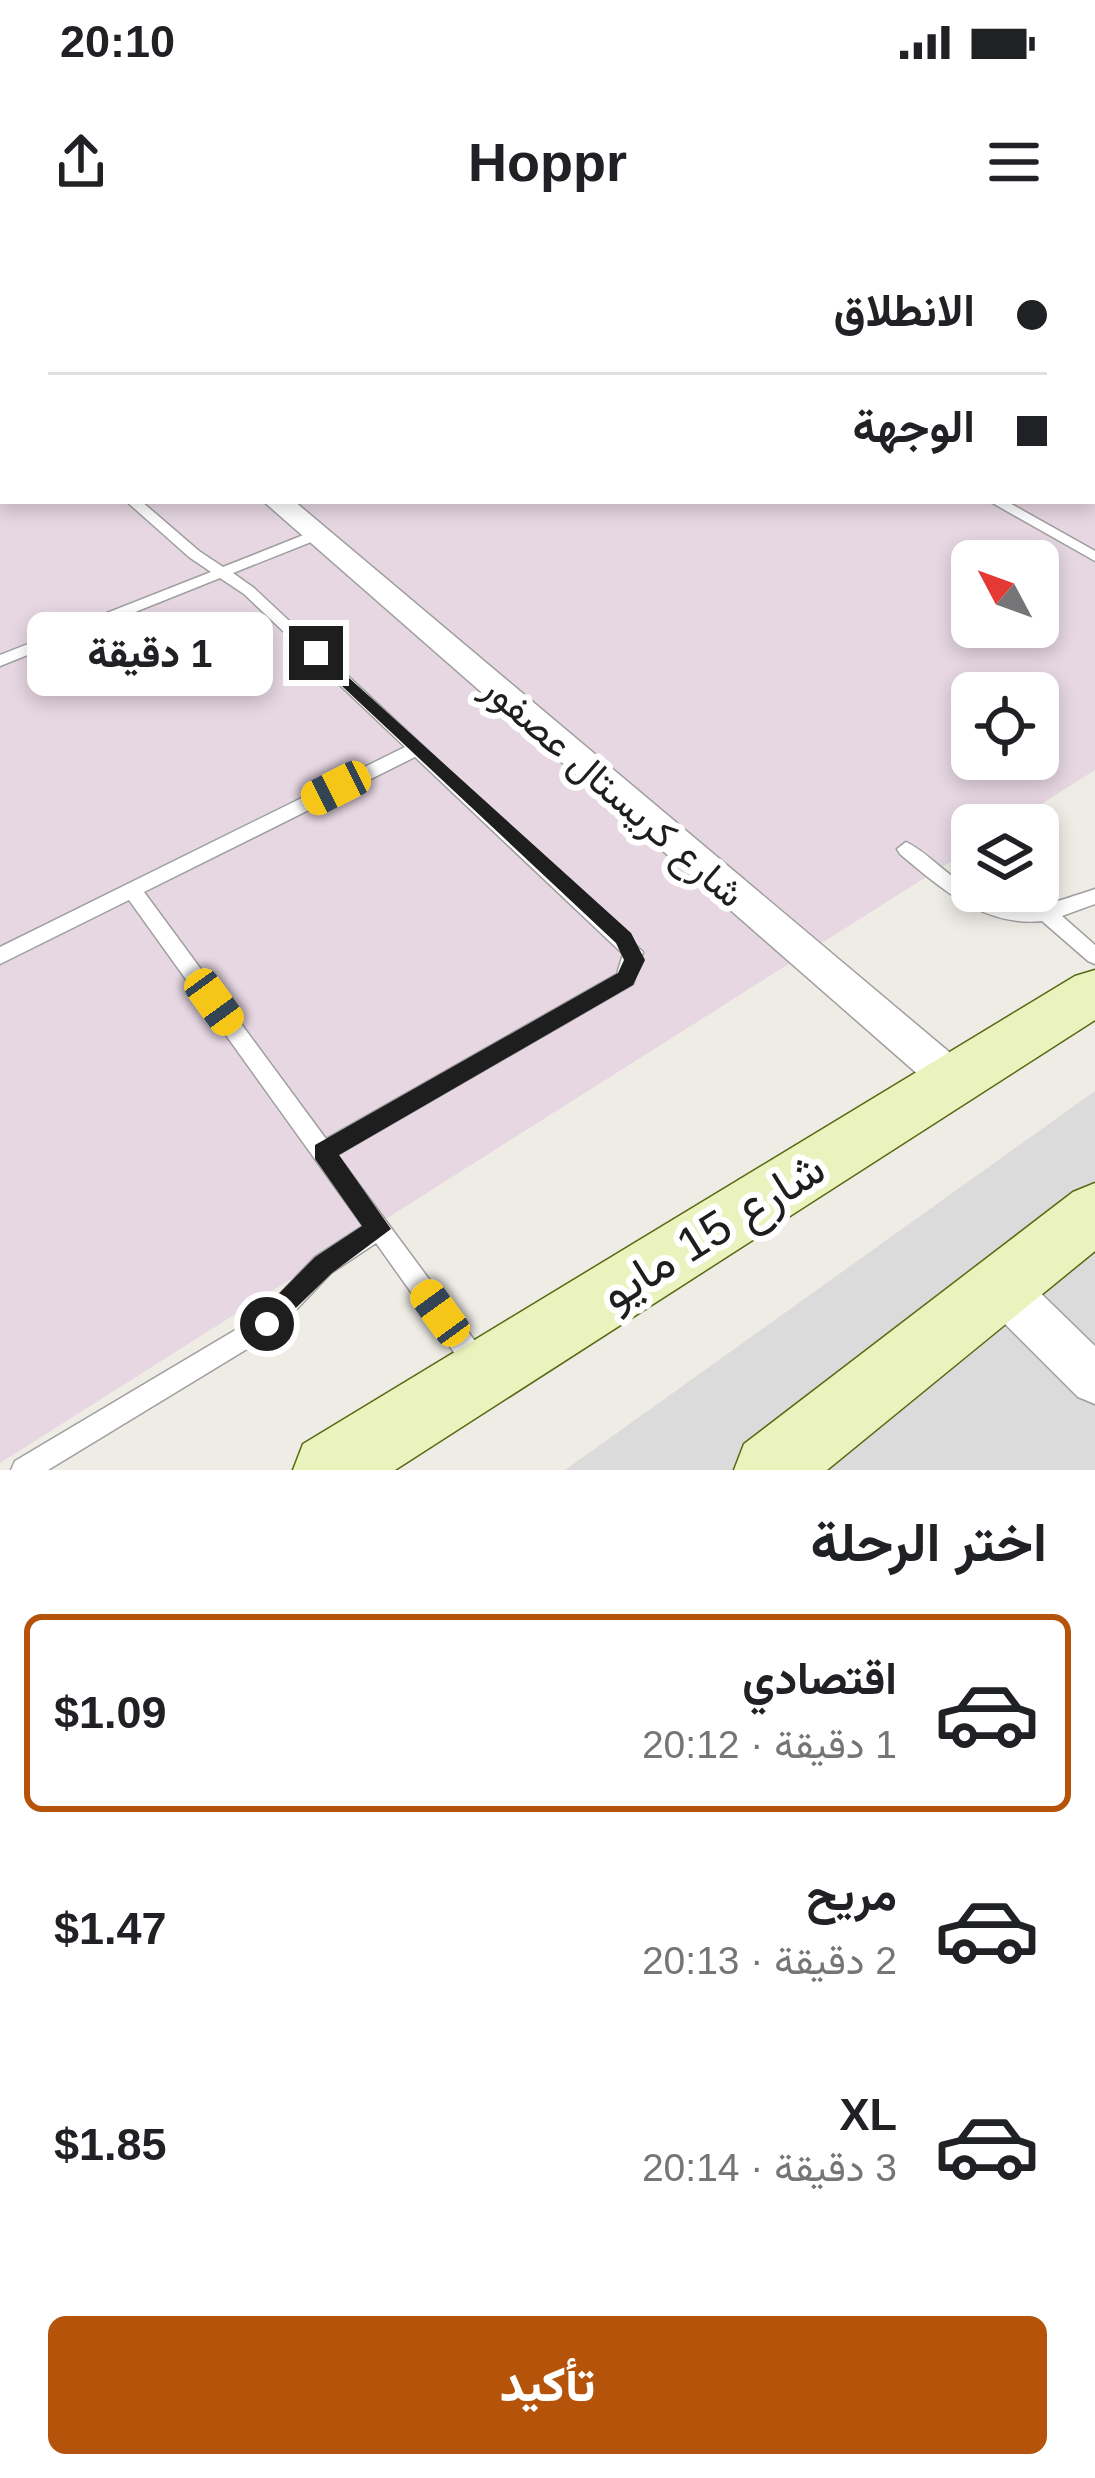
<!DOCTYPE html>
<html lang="ar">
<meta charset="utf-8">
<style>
:root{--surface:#fff;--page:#f2f2f2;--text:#202124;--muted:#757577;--line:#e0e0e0;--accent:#b45309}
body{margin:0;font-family:Arial,Vazirmatn,sans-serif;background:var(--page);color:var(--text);direction:rtl;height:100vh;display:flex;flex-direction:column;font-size:45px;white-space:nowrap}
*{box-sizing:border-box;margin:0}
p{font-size:39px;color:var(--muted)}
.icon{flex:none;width:66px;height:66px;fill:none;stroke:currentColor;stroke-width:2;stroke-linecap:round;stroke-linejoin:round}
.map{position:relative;height:1230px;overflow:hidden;direction:ltr}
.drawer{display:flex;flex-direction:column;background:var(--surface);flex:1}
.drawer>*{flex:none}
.top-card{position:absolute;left:0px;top:0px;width:1095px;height:264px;box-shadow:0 6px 18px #0003;direction:rtl;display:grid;align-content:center;height:264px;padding:0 48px;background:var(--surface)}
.needle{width:78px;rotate:311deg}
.controls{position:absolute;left:951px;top:300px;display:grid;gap:24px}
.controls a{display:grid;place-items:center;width:108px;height:108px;border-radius:18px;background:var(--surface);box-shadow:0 6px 18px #0003;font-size:60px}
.end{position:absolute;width:54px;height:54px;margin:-27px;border:15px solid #1e1e1e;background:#fff;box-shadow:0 0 0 6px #fff}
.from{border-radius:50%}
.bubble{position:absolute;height:84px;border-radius:18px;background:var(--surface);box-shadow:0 6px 18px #0003;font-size:39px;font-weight:800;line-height:84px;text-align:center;direction:rtl}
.car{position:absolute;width:36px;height:72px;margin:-36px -18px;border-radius:15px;box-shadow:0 0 9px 3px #0007;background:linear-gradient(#f5c518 24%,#345 0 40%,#f5c518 0 76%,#345 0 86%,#f5c518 0)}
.top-card b{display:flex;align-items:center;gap:42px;height:114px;font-size:45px}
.top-card b+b{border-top:3px solid var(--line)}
.top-card i{width:30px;height:30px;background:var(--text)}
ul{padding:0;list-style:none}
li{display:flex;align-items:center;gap:36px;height:198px;margin:0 24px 18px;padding:0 24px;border:6px solid transparent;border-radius:18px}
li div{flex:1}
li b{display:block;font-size:45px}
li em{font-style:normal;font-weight:800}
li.active{border-color:var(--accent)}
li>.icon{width:108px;height:108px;stroke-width:1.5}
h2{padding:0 48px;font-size:54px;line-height:144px}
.action{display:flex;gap:24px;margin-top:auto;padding:24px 48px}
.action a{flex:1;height:138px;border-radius:18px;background:var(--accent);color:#fff;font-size:48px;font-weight:800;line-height:138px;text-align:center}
.status{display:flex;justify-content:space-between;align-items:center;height:84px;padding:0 60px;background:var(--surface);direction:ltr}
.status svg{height:33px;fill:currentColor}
header{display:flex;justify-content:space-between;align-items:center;height:156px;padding:0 48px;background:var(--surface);font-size:54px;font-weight:800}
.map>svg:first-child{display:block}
</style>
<div class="status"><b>20:10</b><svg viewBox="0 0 49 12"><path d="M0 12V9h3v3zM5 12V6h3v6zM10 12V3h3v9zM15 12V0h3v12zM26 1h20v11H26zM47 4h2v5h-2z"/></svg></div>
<header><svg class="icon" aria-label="menu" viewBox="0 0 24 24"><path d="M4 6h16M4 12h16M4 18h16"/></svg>Hoppr<svg class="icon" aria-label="share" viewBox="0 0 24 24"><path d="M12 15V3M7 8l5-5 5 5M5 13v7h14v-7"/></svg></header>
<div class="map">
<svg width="1095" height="1230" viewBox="0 0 1095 1230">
<rect width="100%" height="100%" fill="#eeece5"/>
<!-- residential -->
<path fill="#dcdbdb" d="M 1095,851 L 1095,1230 L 565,1230 Z"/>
<!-- industrial -->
<path fill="#e6d7e2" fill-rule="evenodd" d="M 636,0 L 1095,0 L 1095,530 L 1008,585 L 972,585 L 972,608 L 0,1223 L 0,109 L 3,261 L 1092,261 L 1092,3 ZM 972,321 L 1038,321 L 1038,387 L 972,387 ZM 972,453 L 1038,453 L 1038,519 L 972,519 Z"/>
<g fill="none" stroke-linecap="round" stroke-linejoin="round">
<defs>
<path id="service" d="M 595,0 L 608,0 L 611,3 L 598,3 Z
M 661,0 L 675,0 L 672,3 L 658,3 Z
M 1092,70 L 1095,70 L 1095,77 L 1092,77 Z
M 0,143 L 3,144 L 3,153 L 0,152 Z
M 126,261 L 141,261 L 199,311 L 223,327 L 311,292 L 321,292 L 321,298 L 233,333 L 254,348 L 643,712 L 633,744 L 337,915 L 486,1116 L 489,1124 L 486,1132 L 477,1136 L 468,1132 L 376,1003 L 331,1033 L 275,1092 L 48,1230 L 11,1230 L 15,1221 L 259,1076 L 315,1017 L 363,986 L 129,660 L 0,724 L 0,707 L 405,507 L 244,354 L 220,338 L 0,426 L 0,415 L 211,332 L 189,317 ZM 415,517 L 623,714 L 617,734 L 326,899 L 144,652 Z
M 989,261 L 1006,261 L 1095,311 L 1095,321 Z
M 906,602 C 923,610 937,625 952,636 C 1009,680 1032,670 1095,649 L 1095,664 L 1062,676 L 1095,705 L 1095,724 L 1088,721 L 1042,681 C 984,687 942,649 900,614 L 897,609 Z"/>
<path id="minor" d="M 244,0 L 267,0 L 269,3 L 246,3 Z
M 342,0 L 366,0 L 368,3 L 344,3 Z
M 441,0 L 466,0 L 468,3 L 443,3 Z
M 0,7 L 3,7 L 3,21 L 0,21 Z
M 0,36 L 3,37 L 3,51 L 0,50 Z
M 263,261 L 294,261 L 967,827 L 973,839 L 967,851 L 952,857 L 937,851 Z
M 1003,1027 L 1020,1033 L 1095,1106 L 1095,1164 L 1078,1157 L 986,1065 L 980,1049 L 986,1033 Z"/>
<path id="secondary" d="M 1095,730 L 1095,780 L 395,1230 L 293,1230 L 303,1204 L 1075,736 Z
M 1095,943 L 1095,1011 L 827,1230 L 734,1230 L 744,1204 L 1073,952 Z"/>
</defs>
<!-- service casing -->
<use href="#service" stroke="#9f9f9f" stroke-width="3"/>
<!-- minor casing -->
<use href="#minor" stroke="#9f9f9f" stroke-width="3"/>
<!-- secondary casing -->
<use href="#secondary" stroke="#566a10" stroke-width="3"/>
<!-- service -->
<use href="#service" fill="#fff" fill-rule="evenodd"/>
<!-- minor -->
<use href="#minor" fill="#fff" fill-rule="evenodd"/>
<!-- secondary -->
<use href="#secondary" fill="#eaf3be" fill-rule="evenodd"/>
</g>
<!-- route -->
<path fill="#1e1e1e" d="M 316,408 L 631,693 L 645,720 L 633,745 L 339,915 L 391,989 L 332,1033 L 267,1096 L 254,1084 L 258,1075 L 315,1017 L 362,986 L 315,919 L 315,905 L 618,733 L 624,720 L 616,703 L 311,417 Z"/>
<g text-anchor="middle" stroke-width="12" stroke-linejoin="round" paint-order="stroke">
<!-- street labels -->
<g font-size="39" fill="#1e1e1e" stroke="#fff">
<text transform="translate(614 550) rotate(41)" y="14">شارع كريستال عصفور</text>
</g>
<!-- near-street labels -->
<g font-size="48" fill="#1e1e1e" stroke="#fff">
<text transform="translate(712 990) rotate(-32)" y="17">شارع 15 مايو</text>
</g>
</g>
</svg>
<div class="controls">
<a><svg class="needle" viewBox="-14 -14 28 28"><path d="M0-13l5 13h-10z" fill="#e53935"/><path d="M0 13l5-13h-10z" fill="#757577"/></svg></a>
<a><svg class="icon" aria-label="locate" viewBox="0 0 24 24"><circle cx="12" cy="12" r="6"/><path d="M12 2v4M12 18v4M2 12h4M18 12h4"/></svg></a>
<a><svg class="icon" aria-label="layers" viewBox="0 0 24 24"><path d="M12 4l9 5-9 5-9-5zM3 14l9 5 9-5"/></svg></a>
</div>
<i class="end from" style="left:267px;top:1084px"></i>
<i class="end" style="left:316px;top:413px"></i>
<div class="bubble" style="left:27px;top:372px;width:246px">1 دقيقة</div>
<i class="car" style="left:336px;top:548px;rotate:243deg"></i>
<i class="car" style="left:214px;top:762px;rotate:144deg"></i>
<i class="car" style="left:440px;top:1073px;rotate:324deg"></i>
<div class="top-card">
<b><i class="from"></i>الانطلاق</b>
<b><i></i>الوجهة</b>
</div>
</div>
<section class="drawer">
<h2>اختر الرحلة</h2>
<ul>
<li class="active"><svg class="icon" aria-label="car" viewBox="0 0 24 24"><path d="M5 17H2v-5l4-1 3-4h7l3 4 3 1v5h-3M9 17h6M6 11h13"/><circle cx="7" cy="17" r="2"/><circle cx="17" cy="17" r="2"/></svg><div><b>اقتصادي</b><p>1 دقيقة · 20:12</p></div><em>$1.09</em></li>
<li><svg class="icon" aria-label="car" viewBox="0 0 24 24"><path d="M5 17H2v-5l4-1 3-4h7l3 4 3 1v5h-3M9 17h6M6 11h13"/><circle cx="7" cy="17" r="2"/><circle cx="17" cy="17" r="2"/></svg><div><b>مريح</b><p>2 دقيقة · 20:13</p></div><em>$1.47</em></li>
<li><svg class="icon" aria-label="car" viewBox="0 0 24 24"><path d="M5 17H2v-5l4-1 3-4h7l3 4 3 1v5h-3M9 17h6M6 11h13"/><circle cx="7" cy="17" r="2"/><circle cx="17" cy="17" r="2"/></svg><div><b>XL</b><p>3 دقيقة · 20:14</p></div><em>$1.85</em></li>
</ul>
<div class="action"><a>تأكيد</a></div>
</section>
